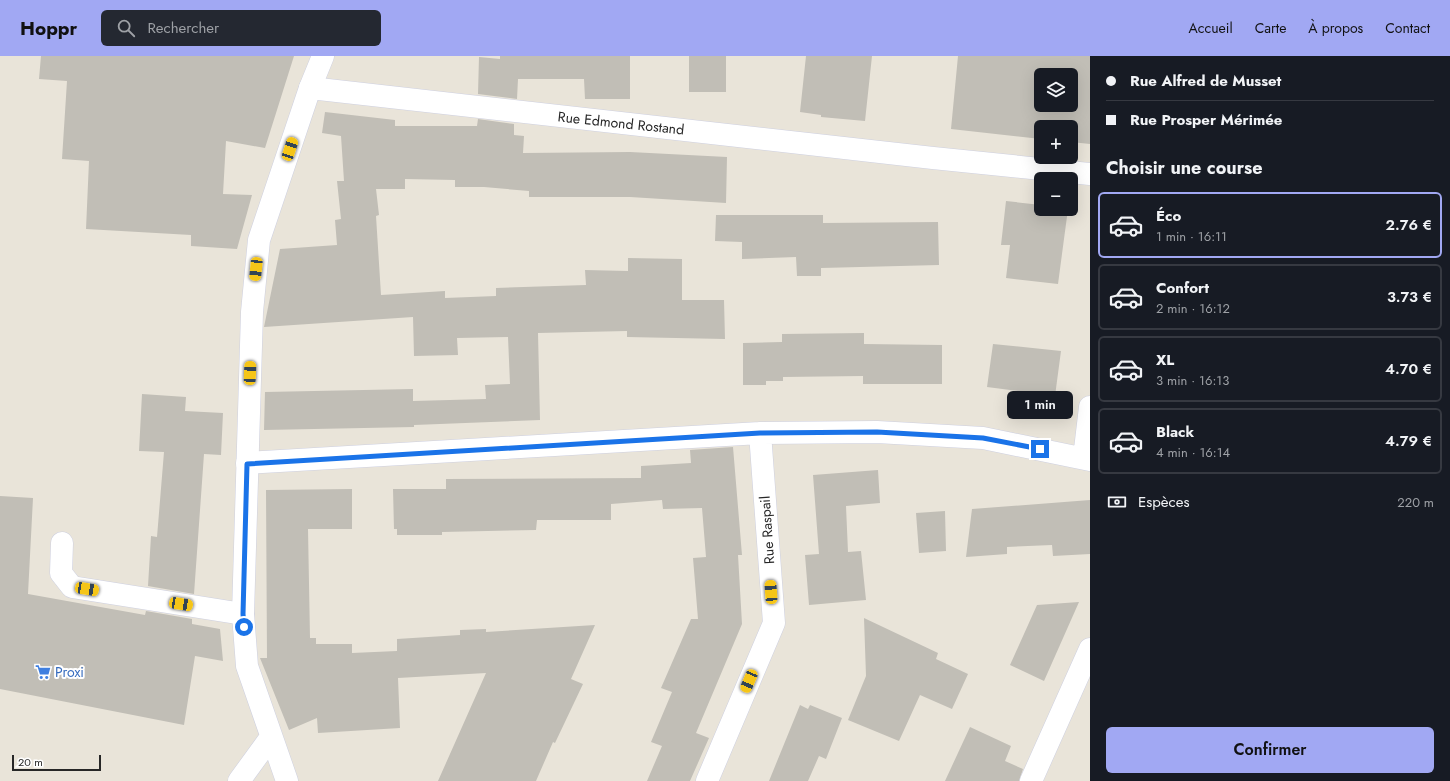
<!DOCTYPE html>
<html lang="fr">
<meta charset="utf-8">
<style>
:root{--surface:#171b24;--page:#242831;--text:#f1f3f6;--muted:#9ea1a6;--line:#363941;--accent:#a1a8f3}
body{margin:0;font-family:Jost,sans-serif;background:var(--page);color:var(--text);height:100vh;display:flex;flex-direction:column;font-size:15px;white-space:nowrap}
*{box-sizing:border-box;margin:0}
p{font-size:13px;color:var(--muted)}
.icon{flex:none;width:22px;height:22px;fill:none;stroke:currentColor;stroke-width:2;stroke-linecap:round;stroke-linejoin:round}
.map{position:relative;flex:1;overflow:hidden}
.details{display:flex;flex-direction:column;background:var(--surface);width:360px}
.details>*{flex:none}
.top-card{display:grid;align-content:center;height:88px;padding:0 16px;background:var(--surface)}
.tools{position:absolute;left:1034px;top:12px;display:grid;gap:8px}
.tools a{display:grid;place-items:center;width:44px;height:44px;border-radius:6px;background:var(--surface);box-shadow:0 4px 16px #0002;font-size:20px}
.scale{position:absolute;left:12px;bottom:10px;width:89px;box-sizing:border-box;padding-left:4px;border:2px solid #272727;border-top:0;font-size:11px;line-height:14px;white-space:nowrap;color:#272727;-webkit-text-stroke:3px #fff;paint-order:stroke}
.end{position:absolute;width:18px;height:18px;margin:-9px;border:5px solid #1a73e8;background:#fff;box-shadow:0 0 0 2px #fff}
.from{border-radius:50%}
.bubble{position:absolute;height:28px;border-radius:6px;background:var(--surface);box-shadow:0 4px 16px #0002;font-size:13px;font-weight:600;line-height:28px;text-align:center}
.car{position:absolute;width:12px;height:24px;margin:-12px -6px;border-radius:5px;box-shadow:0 0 3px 1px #0007;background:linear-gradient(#f5c518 24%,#345 0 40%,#f5c518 0 76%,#345 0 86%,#f5c518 0)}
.top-card b{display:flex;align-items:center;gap:14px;height:38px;font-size:15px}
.top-card b+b{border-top:1px solid var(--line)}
.top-card i{width:10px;height:10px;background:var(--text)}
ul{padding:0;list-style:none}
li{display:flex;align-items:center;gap:12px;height:66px;margin:0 8px 6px;padding:0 8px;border:2px solid var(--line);border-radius:6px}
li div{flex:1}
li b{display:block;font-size:15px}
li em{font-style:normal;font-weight:600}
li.on{border-color:var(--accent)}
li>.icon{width:36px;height:36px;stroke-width:1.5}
h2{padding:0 16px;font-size:18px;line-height:48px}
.pay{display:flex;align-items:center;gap:10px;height:44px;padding:0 16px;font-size:15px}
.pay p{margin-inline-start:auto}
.cta{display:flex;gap:8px;margin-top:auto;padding:8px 16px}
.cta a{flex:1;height:46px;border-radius:6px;background:var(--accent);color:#111;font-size:16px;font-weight:600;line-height:46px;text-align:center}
header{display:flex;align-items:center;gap:24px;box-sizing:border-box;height:56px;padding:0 20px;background:var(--accent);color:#111}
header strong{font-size:19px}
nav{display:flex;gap:22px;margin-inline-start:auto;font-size:14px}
.search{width:280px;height:36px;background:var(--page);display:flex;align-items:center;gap:10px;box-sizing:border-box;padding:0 14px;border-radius:6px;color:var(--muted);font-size:15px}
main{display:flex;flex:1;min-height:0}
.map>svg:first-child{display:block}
</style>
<header>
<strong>Hoppr</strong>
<div class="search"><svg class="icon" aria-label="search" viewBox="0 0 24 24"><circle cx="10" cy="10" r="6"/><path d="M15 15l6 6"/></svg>Rechercher</div>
<nav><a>Accueil</a><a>Carte</a><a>À propos</a><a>Contact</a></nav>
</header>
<main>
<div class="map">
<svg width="1090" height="725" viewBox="0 0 1090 725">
<rect width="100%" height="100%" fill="#e9e4d9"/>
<!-- building -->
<path fill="#c1beb6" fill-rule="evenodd" d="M 41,0 L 294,0 L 265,92 L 226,85 L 223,138 L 252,139 L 237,193 L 191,190 L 191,179 L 86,173 L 89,105 L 62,103 L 67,25 L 39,23 Z
M 500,0 L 630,0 L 630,43 L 585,43 L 584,23 L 518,23 L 517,43 L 478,38 L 479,1 L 500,3 Z
M 689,0 L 726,0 L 726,36 L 689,36 Z
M 806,0 L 872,0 L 865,65 L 821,61 L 821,59 L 800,56 Z
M 958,0 L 1090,0 L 1090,88 L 1071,86 L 1071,71 L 1041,71 L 1041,83 L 951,73 ZM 1041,19 L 1071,19 L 1071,49 L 1041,49 Z
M 325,56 L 395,64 L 395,70 L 477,70 L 478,63 L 514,68 L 514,79 L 524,80 L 523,97 L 630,96 L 727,101 L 726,147 L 630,141 L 529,141 L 529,135 L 484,131 L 455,131 L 455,124 L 405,123 L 405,133 L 376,133 L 379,159 L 376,160 L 381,239 L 445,235 L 445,242 L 496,240 L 496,232 L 586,229 L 585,214 L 628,215 L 628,202 L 682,203 L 682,244 L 724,244 L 725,283 L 627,281 L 627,275 L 538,277 L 540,364 L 414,369 L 414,371 L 264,374 L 265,336 L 413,333 L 413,345 L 486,343 L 485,329 L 510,328 L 508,281 L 457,282 L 458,299 L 414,300 L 413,261 L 264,271 L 280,193 L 337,189 L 335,164 L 341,163 L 337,125 L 344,125 L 341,80 L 322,77 Z
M 1006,145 L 1041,149 L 1041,153 L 1068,153 L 1058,228 L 1006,222 L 1010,189 L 1001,189 Z
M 716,159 L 823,159 L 823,167 L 938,166 L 939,209 L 821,212 L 821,220 L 797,220 L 796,201 L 742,203 L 742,186 L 715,185 Z
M 864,277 L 864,288 L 942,289 L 942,328 L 863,328 L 863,320 L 783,321 L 783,325 L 766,325 L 766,329 L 743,329 L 743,287 L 782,286 L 782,278 Z
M 993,288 L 1061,295 L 1055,340 L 987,331 Z
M 142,338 L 186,341 L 185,355 L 223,357 L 221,399 L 204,398 L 194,538 L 148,530 L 151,480 L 157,481 L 164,396 L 139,395 Z
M 733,391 L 742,499 L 738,499 L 742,568 L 696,677 L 709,682 L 690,725 L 647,725 L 662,690 L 651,686 L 672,636 L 661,632 L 691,563 L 698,563 L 693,502 L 706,501 L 702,452 L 663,453 L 662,444 L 611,448 L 611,464 L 537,464 L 536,474 L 442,476 L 442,479 L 397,479 L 397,473 L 394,473 L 393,433 L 446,433 L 446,423 L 641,422 L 641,410 L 691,407 L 690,394 Z
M 878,414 L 880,447 L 846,450 L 848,496 L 861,495 L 866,544 L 809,549 L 805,499 L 819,498 L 813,419 Z
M 352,433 L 352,473 L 308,473 L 310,582 L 316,582 L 316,588 L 352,588 L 352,597 L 397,595 L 397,583 L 460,579 L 460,574 L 486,573 L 486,576 L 595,569 L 571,623 L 583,628 L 555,687 L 553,686 L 536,725 L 438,725 L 486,617 L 398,622 L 400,672 L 318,677 L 317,662 L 289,674 L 260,602 L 267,602 L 266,434 Z
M 0,440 L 33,442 L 28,538 L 145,559 L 146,555 L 192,563 L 192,568 L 220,573 L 223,605 L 195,600 L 184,669 L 0,633 Z
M 1090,444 L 1090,498 L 1053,500 L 1052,489 L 1007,491 L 1007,498 L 966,501 L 972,453 Z
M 945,455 L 946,495 L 919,497 L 916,457 Z
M 1079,546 L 1044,625 L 1010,609 L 1037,549 Z
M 864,562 L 938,597 L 936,603 L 968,618 L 952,653 L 920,639 L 899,685 L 848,664 L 866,620 Z
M 800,649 L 808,653 L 810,649 L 842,662 L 826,703 L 819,700 L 808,725 L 769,725 Z
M 970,671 L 1011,690 L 1005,705 L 1023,713 L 1019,725 L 945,725 Z"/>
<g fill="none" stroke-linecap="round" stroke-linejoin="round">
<defs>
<path id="street" d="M 310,32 L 933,102 L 1090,118
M 1084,402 L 1090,351
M 247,407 L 760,377 L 877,376 L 983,382 L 1090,404
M 62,487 L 61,517 L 72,531 L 243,558
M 707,725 L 774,567 L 760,377
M 1031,725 L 1090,593"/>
<path id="secondary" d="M 239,725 L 271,681
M 287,725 L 247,610 L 243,558 L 252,256 L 259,184 L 310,32 L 323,0"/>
</defs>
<!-- street casing -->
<use href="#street" stroke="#ced0e0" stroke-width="23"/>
<!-- secondary casing -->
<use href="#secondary" stroke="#ced0e0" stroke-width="23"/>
<!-- street -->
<use href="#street" stroke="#fff" stroke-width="22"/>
<!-- secondary -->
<use href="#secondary" stroke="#fff" stroke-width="22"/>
</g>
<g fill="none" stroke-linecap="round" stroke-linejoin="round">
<!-- route -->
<path stroke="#1a73e8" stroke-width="5" d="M 244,571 L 243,558 L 247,408 L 760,377 L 877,376 L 983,382 L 1040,393"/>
</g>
<!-- icons -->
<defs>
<symbol id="supermarket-bare" viewBox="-9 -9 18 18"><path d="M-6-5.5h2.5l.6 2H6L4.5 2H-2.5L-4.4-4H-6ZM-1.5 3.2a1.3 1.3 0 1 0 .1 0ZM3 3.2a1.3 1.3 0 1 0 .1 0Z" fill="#3f7fe0" stroke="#fff" stroke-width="2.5" paint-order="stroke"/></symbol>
</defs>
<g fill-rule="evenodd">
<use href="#supermarket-bare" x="32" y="605" width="22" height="22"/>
</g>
<g text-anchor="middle" stroke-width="4" stroke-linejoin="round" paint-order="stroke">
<!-- street labels -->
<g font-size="14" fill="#272727" stroke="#fff">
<text transform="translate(621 67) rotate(6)" y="5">Rue Edmond Rostand</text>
<text transform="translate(767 474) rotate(-94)" y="5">Rue Raspail</text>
</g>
<!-- shop labels -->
<g font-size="14" fill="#366cbe" stroke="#fff" text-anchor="start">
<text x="55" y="621">Proxi</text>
</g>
</g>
</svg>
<div class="tools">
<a><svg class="icon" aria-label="layers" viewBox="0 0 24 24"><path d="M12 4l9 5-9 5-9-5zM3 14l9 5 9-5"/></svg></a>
<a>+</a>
<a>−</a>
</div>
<div class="scale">20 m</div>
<i class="end from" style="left:244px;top:571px"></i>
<i class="end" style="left:1040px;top:393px"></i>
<div class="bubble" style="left:1007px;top:335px;width:66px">1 min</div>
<i class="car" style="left:290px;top:93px;rotate:18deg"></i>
<i class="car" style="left:256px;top:213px;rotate:186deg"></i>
<i class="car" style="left:250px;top:317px;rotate:2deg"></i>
<i class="car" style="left:87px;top:533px;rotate:99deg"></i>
<i class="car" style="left:771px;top:536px;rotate:356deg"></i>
<i class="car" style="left:181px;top:548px;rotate:99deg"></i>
<i class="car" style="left:749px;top:625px;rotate:203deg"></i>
</div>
<section class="details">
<div class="top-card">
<b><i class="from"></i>Rue Alfred de Musset</b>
<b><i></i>Rue Prosper Mérimée</b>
</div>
<h2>Choisir une course</h2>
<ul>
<li class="on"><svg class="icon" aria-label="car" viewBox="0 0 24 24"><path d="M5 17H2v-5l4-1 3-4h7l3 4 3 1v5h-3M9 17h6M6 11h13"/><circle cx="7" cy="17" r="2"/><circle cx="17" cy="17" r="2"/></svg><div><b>Éco</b><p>1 min · 16:11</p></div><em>2.76 €</em></li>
<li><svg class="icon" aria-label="car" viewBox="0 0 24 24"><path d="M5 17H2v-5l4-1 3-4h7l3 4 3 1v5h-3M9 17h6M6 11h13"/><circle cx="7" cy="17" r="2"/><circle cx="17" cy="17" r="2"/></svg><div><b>Confort</b><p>2 min · 16:12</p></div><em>3.73 €</em></li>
<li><svg class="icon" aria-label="car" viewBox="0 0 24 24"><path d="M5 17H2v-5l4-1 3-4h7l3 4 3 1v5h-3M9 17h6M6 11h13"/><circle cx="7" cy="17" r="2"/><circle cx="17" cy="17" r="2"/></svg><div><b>XL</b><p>3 min · 16:13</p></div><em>4.70 €</em></li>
<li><svg class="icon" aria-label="car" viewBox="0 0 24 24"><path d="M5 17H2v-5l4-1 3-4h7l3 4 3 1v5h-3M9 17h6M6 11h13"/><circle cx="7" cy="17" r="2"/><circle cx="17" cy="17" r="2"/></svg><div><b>Black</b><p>4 min · 16:14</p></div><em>4.79 €</em></li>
</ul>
<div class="pay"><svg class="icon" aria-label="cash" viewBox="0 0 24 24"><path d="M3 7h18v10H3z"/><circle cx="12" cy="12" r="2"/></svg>Espèces<p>220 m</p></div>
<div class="cta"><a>Confirmer</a></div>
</section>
</main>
